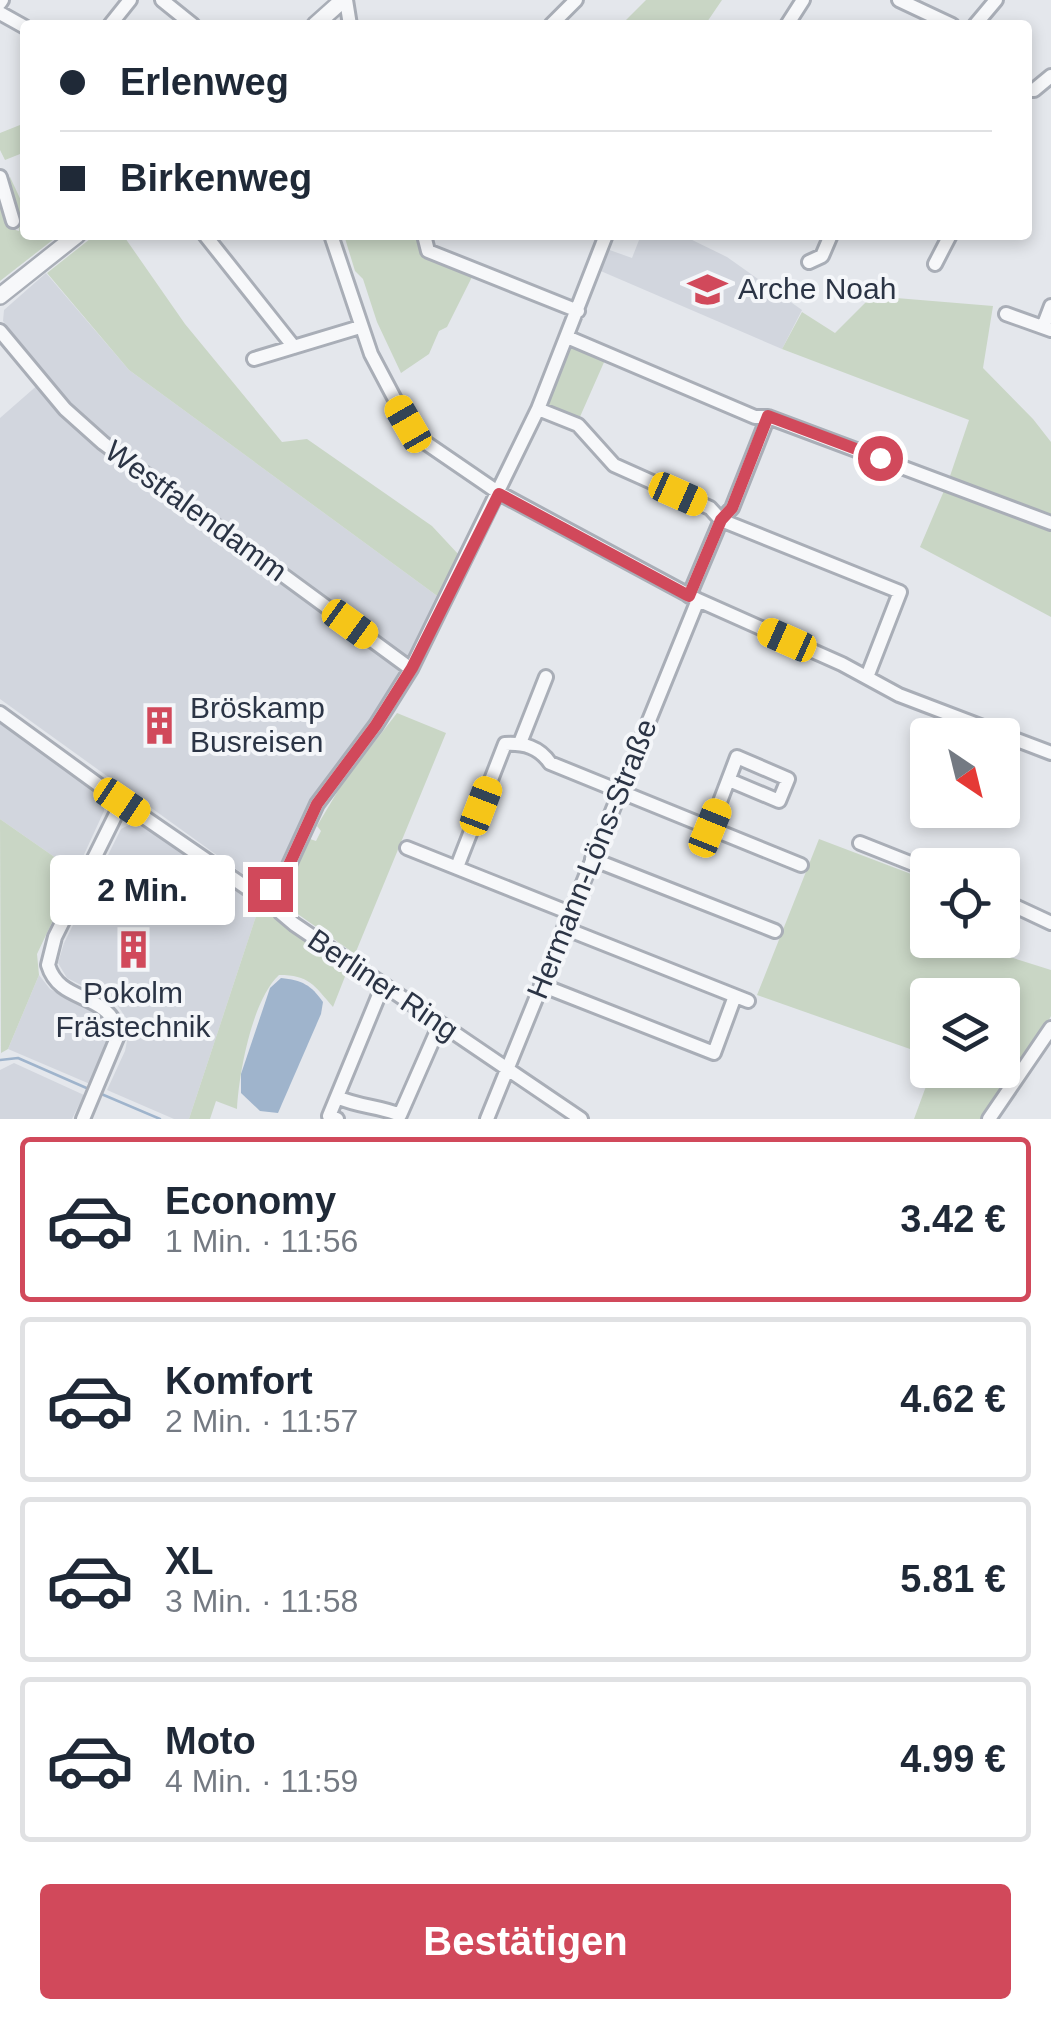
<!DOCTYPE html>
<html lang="de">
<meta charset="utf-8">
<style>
:root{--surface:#fff;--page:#f6f6f7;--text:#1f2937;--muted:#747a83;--line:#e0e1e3;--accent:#d1495b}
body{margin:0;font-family:Helvetica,sans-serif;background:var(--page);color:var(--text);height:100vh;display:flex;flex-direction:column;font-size:38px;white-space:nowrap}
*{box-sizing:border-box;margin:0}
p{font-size:32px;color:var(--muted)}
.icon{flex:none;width:55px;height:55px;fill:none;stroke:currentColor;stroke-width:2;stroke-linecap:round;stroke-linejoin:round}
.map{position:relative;height:1119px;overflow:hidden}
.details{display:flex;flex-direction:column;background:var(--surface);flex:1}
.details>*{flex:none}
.guide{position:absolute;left:20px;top:20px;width:1012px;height:220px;border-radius:10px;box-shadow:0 5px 15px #0003;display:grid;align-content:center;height:220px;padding:0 40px;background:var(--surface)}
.needle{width:65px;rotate:145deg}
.buttons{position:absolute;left:910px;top:718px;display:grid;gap:20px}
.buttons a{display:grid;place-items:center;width:110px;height:110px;border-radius:10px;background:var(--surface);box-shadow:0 5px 15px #0003;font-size:50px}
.end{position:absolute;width:45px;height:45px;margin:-22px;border:12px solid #d1495b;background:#fff;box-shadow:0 0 0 5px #fff}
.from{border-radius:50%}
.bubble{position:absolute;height:70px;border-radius:10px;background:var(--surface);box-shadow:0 5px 15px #0003;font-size:32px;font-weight:700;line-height:70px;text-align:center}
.car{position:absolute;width:30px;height:60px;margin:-30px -15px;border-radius:12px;box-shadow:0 0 8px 2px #0007;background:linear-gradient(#f5c518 24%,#345 0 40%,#f5c518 0 76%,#345 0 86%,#f5c518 0)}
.guide b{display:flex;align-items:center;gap:35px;height:95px;font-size:38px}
.guide b+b{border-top:2px solid var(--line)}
.guide i{width:25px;height:25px;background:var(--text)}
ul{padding:18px 0 0;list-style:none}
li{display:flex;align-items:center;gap:30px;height:165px;margin:0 20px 15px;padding:0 20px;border:5px solid var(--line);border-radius:10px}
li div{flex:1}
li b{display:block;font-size:38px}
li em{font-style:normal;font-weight:700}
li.current{border-color:var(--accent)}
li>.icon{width:90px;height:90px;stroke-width:1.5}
.primary-button{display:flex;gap:20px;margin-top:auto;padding:20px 40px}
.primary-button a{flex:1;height:115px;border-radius:10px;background:var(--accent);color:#fff;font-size:40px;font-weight:700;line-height:115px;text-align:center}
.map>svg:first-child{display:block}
</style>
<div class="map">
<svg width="1051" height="1119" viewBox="0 0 1051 1119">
<rect width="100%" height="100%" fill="#e4e7ec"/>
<!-- built -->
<path fill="#d2d6de" d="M 641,235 L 682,235 L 727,257 L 802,310 L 782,349 L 596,269 L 604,248 L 632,258 Z
M 46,273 L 129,370 L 440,598 L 394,685 L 306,810 L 277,869 L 262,882 L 250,879 L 0,699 L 0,418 L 48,376 L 3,321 L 4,310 Z
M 0,722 L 92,788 L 104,802 L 104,811 L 76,872 L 0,819 Z
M 137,821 L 259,907 L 189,1119 L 174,1119 L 107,1090 L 125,1051 L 129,1031 L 124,1015 L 115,1002 L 67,978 L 58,963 L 64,943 L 121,829 Z
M 39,975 L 50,989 L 101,1015 L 108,1024 L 110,1034 L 90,1084 L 8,1049 Z
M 14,1063 L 84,1095 L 72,1119 L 0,1119 L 0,1070 Z"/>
<!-- green -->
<path fill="#c9d6c5" d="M 646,0 L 722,0 L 705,25 L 621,25 Z
M 25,123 L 25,152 L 5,160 L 0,150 L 0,133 Z
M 10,177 L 25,209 L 25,235 L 59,235 L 0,281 L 0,202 L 9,228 L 19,231 L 18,214 L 8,180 Z
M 95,235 L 123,235 L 185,324 L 282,442 L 307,439 L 432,526 L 459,555 L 440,598 L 129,370 L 47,273 Z
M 344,235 L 418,235 L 424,257 L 473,275 L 447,327 L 439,331 L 429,354 L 401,373 L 377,322 L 363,279 L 355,271 Z
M 872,296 L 993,306 L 983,368 L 1033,419 L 1051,442 L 1051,617 L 920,547 L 949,479 L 969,420 L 782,349 L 802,312 L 835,333 Z
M 574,346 L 605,360 L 579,419 L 549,406 L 546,398 L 566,351 Z
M 397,713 L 446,733 L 355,954 L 289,908 L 285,891 L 310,839 L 316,841 L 321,831 L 317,826 L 342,784 Z
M 0,819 L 76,872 L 37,954 L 39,975 L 8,1049 L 1,1053 Z
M 819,839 L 927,880 L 928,940 L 992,940 L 988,950 L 1051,970 L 1051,1016 L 1040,1037 L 982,1119 L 914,1119 L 932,1070 L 1002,1070 L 1002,995 L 928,995 L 927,1055 L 757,995 Z
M 259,907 L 348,969 L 333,1007 C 314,985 309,975 279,975 C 252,1000 239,1073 237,1109 L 216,1101 L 210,1119 L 189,1119 Z"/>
<!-- water -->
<path fill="#9fb4cc" d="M 281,978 C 302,980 311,985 323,1002 L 321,1014 L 278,1113 L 260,1111 L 241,1093 L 241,1074 L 270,988 Z"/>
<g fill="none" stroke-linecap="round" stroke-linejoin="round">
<!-- stream -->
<path stroke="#9fb4cc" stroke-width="2.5" d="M 0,1060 L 18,1058 L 91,1090
M 99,1093 L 160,1119"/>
<defs>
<path id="minor" d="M 162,0 L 193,25
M 346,0 L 350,25
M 899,0 L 952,25
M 0,3 L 2,0
M 0,13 L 25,27
M 110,25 L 130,0
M 551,25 L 576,0
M 787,25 L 803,0
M 975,25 L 996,0
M 1028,90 L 1034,90 L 1051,76
M 0,177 L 13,221
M 205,235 L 294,347
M 331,235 L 371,354 L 408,424 L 426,443 L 499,493 L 698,600 L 842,664 L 899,695 L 1051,753
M 424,235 L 428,251 L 578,311
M 809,262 L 822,256 L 831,235
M 935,264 L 950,235
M 1006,314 L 1051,330
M 1043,327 L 1051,306
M 0,331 L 65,409 L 103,443 L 411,669
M 567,337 L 755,417 L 768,417 L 1051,523
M 254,359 L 360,327
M 538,409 L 578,425 L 614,465 L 710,508 L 721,520 L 900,592 L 867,677
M 689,596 L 721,520 L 732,508 L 768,417
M 0,713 L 122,802 L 247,888 L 259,891 L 270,889
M 520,743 L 546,677
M 710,828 L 737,757 L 788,779 L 779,801 L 729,780
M 860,843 L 928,870
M 407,848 L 570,913
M 592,859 L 775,931
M 457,867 L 505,744 C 524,743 539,747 550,763 L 801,865
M 270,889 L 283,878 L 317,804 L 376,725 L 411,669 L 538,409 L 606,235
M 270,889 L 281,913 L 294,924 L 581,1119
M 1002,900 L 1051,923
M 564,928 L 748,1001
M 541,985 L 714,1053 L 735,996
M 337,1097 C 359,1107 379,1106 400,1115 L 440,1024
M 83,1119 L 119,1033 C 107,990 60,1005 48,965 L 55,937 L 122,802
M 337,1119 L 329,1116 L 383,985
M 487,1119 L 698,600
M 989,1119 L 1051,1028"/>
<path id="tertiary" d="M 315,25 L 343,0
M 0,296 L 77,235"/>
</defs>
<!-- minor casing -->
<use href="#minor" stroke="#a9aeb7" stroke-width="18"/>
<!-- tertiary casing -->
<use href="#tertiary" stroke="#a9aeb7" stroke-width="20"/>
<!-- minor -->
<use href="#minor" stroke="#f7f8fa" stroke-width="12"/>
<!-- tertiary -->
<use href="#tertiary" stroke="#f7f8fa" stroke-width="15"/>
</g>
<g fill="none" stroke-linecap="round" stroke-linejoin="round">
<!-- route -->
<path stroke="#d1495b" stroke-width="12" d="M 270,889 L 283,878 L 317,804 L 376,725 L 412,668 L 499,494 L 689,596 L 721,520 L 732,508 L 768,416 L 880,458"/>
</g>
<!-- icons -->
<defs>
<symbol id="school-bare" viewBox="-9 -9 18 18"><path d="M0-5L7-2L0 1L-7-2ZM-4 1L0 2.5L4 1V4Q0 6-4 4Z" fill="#d1495b" stroke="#f4f6f9" stroke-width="2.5" paint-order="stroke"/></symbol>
<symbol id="building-bare" viewBox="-9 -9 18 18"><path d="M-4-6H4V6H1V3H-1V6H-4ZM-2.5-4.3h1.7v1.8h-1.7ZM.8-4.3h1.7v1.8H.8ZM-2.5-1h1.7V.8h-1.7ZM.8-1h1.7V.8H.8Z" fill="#d1495b" stroke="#f4f6f9" stroke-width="2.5" paint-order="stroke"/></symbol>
</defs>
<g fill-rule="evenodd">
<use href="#school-bare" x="680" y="262" width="55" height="55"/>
<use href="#building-bare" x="132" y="698" width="55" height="55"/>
<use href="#building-bare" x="106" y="922" width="55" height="55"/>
</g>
<g text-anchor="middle" stroke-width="8" stroke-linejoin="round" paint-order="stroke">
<!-- poi labels -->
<g font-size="30" fill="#2b3445" stroke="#f4f6f9" text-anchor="start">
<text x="738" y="299">Arche Noah</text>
<text x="190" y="718">Bröskamp<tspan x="190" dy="34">Busreisen</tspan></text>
<text x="133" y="1003" text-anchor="middle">Pokolm<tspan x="133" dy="34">Frästechnik</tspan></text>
</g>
<!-- street labels -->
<g font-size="30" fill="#2b3445" stroke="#f4f6f9">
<text transform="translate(196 511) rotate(36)" y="10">Westfalendamm</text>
<text transform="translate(592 859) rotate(-68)" y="10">Hermann-Löns-Straße</text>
<text transform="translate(383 985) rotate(34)" y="10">Berliner Ring</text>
</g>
</g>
</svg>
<div class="buttons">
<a><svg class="needle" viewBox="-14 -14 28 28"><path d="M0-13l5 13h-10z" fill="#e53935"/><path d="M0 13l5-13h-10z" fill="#747a83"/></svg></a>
<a><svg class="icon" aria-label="locate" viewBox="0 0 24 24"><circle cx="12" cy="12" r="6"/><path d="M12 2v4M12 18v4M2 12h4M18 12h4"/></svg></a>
<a><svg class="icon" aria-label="layers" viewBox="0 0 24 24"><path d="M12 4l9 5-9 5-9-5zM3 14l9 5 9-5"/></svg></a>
</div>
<i class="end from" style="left:880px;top:458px"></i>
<i class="end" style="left:270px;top:889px"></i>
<div class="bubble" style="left:50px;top:855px;width:185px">2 Min.</div>
<i class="car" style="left:408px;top:424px;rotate:330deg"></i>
<i class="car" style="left:678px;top:494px;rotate:114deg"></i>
<i class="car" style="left:350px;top:624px;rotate:126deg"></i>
<i class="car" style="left:787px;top:640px;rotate:294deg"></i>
<i class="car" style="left:122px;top:802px;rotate:124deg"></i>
<i class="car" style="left:481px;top:806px;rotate:21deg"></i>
<i class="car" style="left:710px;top:828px;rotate:22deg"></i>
<div class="guide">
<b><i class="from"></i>Erlenweg</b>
<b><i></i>Birkenweg</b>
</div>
</div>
<section class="details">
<ul>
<li class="current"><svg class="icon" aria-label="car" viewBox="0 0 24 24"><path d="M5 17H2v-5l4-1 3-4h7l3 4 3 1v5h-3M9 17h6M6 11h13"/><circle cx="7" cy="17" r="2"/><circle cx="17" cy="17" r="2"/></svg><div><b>Economy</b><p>1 Min. · 11:56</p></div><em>3.42 €</em></li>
<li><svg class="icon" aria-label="car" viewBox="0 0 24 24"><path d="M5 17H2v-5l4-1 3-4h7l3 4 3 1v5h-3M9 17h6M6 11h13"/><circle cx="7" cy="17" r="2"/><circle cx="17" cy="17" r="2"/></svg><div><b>Komfort</b><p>2 Min. · 11:57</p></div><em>4.62 €</em></li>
<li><svg class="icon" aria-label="car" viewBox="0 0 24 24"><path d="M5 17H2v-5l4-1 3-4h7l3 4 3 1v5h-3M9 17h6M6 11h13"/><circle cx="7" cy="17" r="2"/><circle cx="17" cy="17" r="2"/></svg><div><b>XL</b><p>3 Min. · 11:58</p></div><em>5.81 €</em></li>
<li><svg class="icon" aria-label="car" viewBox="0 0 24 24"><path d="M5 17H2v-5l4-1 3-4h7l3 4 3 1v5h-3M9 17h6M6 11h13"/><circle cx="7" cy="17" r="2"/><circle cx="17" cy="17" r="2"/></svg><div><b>Moto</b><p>4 Min. · 11:59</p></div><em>4.99 €</em></li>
</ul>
<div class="primary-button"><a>Bestätigen</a></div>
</section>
